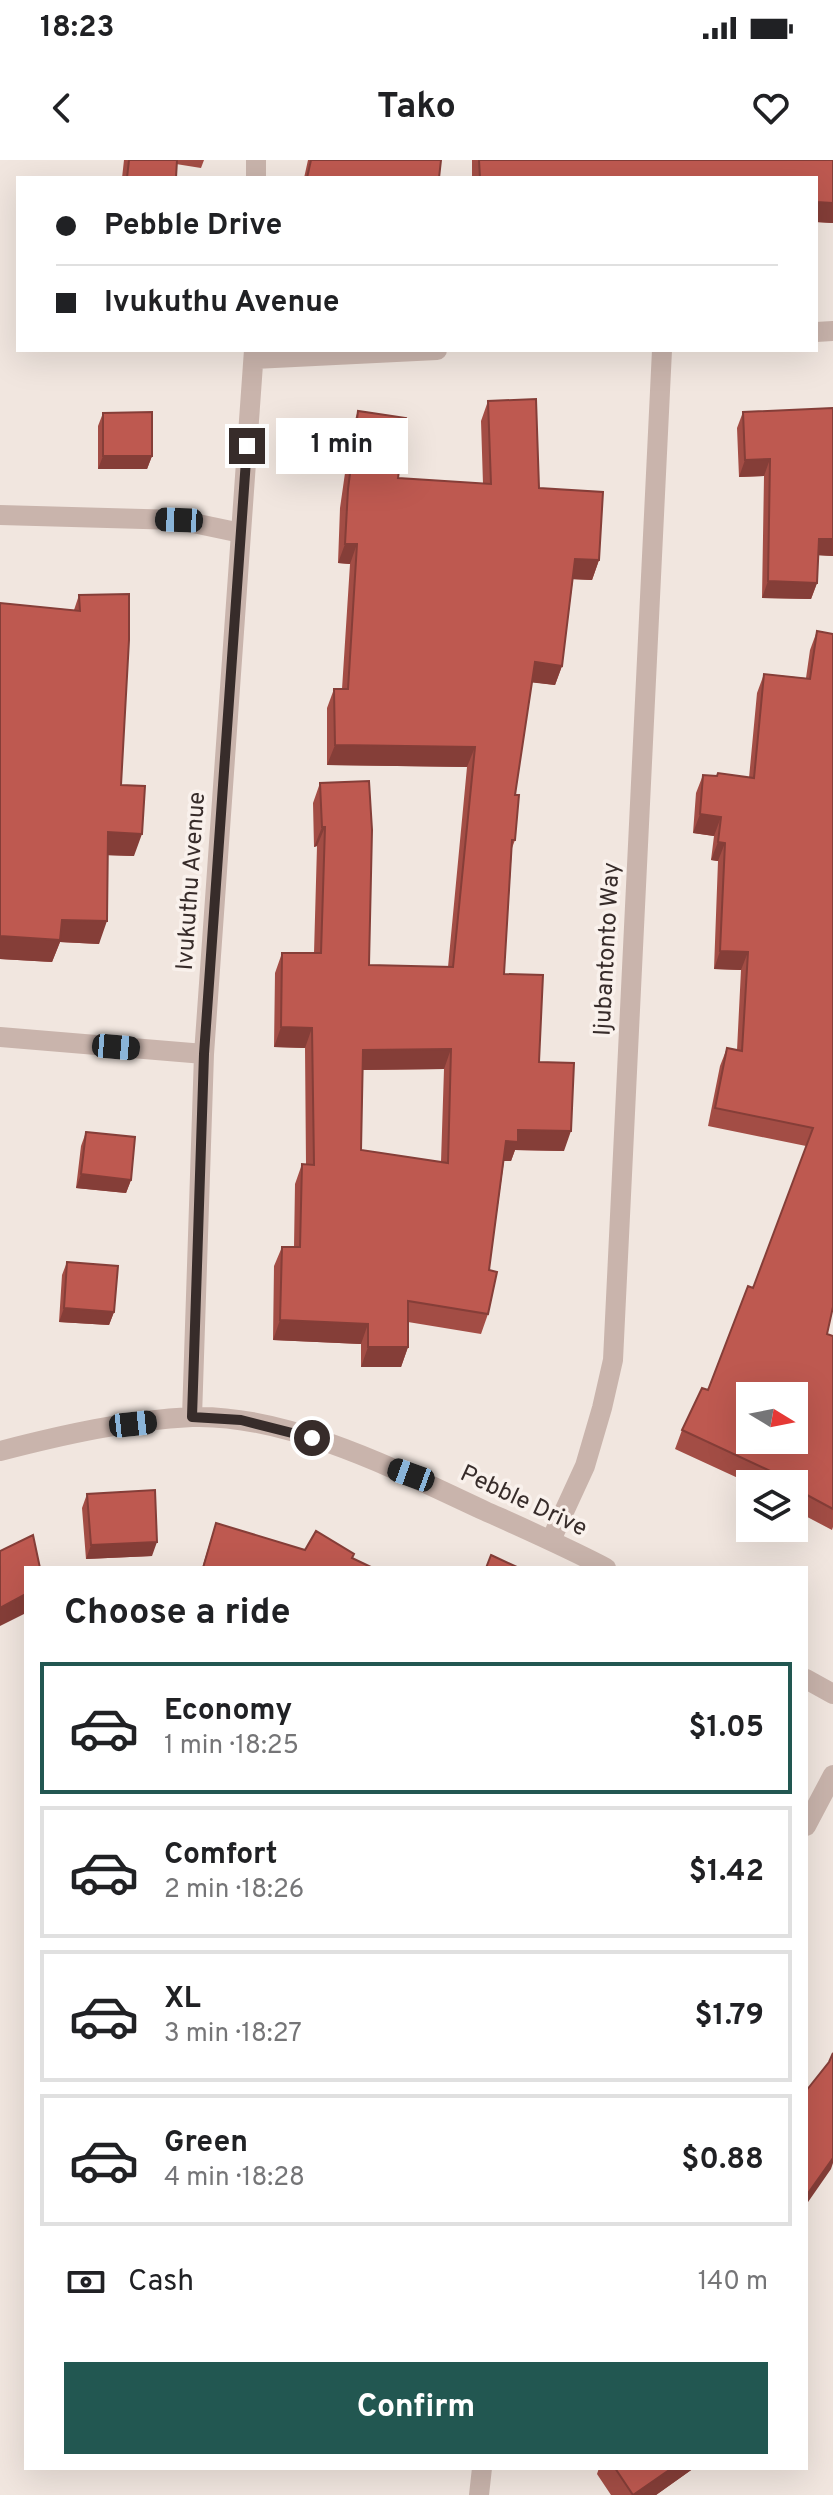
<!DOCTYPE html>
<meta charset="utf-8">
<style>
:root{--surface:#fff;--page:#f6f6f6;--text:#202124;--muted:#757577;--line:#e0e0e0;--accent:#225751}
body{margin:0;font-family:Overpass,sans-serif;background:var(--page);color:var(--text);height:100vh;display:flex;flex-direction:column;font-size:30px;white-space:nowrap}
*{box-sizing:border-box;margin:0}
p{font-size:26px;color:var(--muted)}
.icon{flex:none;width:44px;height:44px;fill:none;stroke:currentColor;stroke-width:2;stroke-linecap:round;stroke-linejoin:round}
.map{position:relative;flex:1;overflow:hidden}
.drawer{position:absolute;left:24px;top:1406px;width:784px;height:904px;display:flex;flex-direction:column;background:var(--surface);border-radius:0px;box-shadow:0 8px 32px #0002}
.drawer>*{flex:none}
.guide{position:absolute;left:16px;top:16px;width:802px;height:176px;border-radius:0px;box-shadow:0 8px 32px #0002;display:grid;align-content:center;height:176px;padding:0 40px;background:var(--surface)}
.needle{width:52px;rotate:100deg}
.tools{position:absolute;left:736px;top:1222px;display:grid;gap:16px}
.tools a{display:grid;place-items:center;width:72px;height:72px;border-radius:0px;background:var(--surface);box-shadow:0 8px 32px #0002;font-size:40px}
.end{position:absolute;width:36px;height:36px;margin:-18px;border:10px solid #372c2a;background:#fff;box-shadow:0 0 0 4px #fff}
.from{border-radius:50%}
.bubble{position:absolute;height:56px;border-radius:0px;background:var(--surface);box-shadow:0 8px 32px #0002;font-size:26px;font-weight:700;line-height:56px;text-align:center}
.car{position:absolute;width:24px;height:48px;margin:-24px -12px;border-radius:10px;box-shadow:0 0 6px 2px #0007;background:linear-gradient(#222 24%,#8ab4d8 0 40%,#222 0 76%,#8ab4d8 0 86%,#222 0)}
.guide b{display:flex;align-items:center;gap:28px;height:76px;font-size:30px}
.guide b+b{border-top:2px solid var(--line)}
.guide i{width:20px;height:20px;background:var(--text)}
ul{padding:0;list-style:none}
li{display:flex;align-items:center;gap:24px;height:132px;margin:0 16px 12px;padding:0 24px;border:4px solid var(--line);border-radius:0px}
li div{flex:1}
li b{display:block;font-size:30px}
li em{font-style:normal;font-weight:700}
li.active{border-color:var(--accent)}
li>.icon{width:72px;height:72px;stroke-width:1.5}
h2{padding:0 40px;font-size:36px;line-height:96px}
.pay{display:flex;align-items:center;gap:20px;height:88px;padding:0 40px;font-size:30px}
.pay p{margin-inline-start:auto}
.cta{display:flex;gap:16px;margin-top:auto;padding:16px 40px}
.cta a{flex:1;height:92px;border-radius:0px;background:var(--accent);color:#fff;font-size:32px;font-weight:700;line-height:92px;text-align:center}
.status{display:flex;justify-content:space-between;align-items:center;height:56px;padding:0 40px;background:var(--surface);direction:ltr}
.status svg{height:22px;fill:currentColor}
header{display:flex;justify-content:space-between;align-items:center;height:104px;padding:0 40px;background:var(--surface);font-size:36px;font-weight:700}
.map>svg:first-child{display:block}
</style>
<div class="status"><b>18:23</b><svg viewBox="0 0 49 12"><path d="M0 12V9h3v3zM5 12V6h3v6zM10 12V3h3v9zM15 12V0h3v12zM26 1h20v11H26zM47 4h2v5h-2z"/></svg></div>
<header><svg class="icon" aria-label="back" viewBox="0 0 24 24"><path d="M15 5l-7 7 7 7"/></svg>Tako<svg class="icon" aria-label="heart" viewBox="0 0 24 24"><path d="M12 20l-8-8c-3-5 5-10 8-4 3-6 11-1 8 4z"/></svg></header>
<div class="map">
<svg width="833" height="2335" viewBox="0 0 833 2335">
<rect width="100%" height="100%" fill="#f1e6df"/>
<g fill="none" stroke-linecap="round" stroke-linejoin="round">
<!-- minor -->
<path stroke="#c9b4ac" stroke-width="20" d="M 256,18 L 256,0
M 816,172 L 833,171
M 254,199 L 437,190
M 0,355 L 179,360 L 241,373
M 0,877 L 204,894
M 192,1257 L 204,894 L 254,190
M 0,1291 C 62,1275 128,1260 192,1257 C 288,1254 399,1311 485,1351 C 525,1369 566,1387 606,1408
M 551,1380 L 585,1306 L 602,1248 L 613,1200 L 662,190
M 806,1519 L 833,1534
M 806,1666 L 833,1615
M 479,2335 L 482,2308"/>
</g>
<!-- wall -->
<path fill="#a34d45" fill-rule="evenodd" d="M 124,0 L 204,0 L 201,8 L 176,4 L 176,18 L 122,18 Z
M 308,0 L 441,0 L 439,18 L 304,18 Z
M 472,0 L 833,0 L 833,63 L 816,62 L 816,18 L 472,18 Z
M 488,241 L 539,328 L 599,400 L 592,420 L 573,419 L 562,506 L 555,525 L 532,522 L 515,635 L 515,680 L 512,688 L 504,814 L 539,902 L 564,991 L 515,990 L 511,1001 L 504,1001 L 489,1110 L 488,1154 L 481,1174 L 408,1162 L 408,1187 L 401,1207 L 361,1207 L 361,1184 L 273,1180 L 274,1106 L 282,1087 L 294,1087 L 295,1024 L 302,1004 L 306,1005 L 305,888 L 274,887 L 275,813 L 282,793 L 314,793 L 317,686 L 314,687 L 313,643 L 320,623 L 369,805 L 448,807 L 467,607 L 327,605 L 327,548 L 334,529 L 342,529 L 350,404 L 338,403 L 340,348 L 351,271 L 358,251 L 398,318 L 483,324 L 481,261 ZM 444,909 L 441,1002 L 361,990 L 363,910 Z
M 833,248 L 833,396 L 818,395 L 817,423 L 811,439 L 762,438 L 764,316 L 739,317 L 737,268 L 743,252 Z
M 103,253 L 152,296 L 147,309 L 98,309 L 98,266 Z
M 79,435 L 121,625 L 134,696 L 108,695 L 99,784 L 60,782 L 52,802 L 0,799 L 0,443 L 74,450 Z
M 817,471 L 827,1174 L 833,1176 L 833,1367 L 832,1370 L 794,1350 L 794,1324 L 751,1324 L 675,1289 L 682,1270 L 708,1230 L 753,1128 L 806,986 L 708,966 L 720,906 L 727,888 L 737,890 L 741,810 L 714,809 L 718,701 L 711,700 L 714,676 L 693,673 L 696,633 L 703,615 L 749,618 L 757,533 L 764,514 L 806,518 L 810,490 Z
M 86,972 L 131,1020 L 126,1033 L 76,1028 L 81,986 Z
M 67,1102 L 114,1152 L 109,1165 L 59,1162 L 62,1115 Z
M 87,1334 L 152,1396 L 86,1399 L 82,1348 Z
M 216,1363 L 305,1390 L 352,1398 L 373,1408 L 202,1408 Z
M 599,2308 L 694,2308 L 656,2335 L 611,2335 L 597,2314 Z"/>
<!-- shaded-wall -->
<path fill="#853e38" d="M 816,42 L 833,43 L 833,63 L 816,62 Z
M 103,296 L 152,296 L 147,309 L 98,309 Z
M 770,299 L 764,316 L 739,317 L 745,300 Z
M 819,379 L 833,379 L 833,396 L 813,395 Z
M 345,384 L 357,384 L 350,404 L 338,403 Z
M 575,399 L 599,400 L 592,420 L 568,419 Z
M 768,421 L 817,423 L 811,439 L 762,438 Z
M 535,502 L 562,506 L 555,525 L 528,522 Z
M 335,585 L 475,587 L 467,607 L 327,605 Z
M 700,654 L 721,657 L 714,676 L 693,673 Z
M 322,667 L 325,667 L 317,686 L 314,687 Z
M 108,672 L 142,674 L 134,696 L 100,695 Z
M 718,682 L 725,683 L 718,701 L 711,700 Z
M 62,760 L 107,761 L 99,784 L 60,782 L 52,802 L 0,799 L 0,776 Z
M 720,791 L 748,792 L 741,810 L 714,809 Z
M 281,867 L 312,868 L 305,888 L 274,887 Z
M 451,889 L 444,909 L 356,910 L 363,890 Z
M 518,970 L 571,971 L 564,991 L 515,990 L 511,1001 L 499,1001 L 506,981 Z
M 81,1014 L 131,1020 L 126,1033 L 76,1028 Z
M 64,1148 L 114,1152 L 109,1165 L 59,1162 Z
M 280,1160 L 368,1164 L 361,1184 L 273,1180 Z
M 368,1187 L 408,1187 L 401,1207 L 361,1207 Z
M 157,1382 L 152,1396 L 86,1399 L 91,1385 Z
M 26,1434 L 26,1453 L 0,1466 L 0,1448 Z
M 833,1998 L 833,2003 L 831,2009 L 806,2045 L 806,2036 Z
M 672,2308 L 694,2308 L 656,2335 L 633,2335 Z"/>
<!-- building -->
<path fill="#be5950" stroke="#853e38" stroke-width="2" fill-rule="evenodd" d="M 129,0 L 177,0 L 176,18 L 127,18 Z
M 311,0 L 441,0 L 439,18 L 307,18 Z
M 479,0 L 833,0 L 833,43 L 816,42 L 816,18 L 480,18 Z
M 536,239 L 539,328 L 603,332 L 599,400 L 575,399 L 562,506 L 535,502 L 515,635 L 519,635 L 515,680 L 512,680 L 504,814 L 543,815 L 539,902 L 574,903 L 571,971 L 518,970 L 518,982 L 506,981 L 489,1110 L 497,1112 L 488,1154 L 408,1141 L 408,1187 L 368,1187 L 368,1164 L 280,1160 L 282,1087 L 300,1087 L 302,1004 L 314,1005 L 312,868 L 281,867 L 282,793 L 321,793 L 325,667 L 322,667 L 320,623 L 369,621 L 372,670 L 369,805 L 453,807 L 475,587 L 335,585 L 334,529 L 348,529 L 357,384 L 345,384 L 348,329 L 358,251 L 406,258 L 398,318 L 491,324 L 488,241 ZM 451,889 L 448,1003 L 361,990 L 363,890 Z
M 833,248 L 833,379 L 819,379 L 817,423 L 768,421 L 770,299 L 745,300 L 743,252 Z
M 152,252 L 152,296 L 103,296 L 103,253 Z
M 129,434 L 129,480 L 121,625 L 145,626 L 142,674 L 108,672 L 107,761 L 62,760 L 60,780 L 0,776 L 0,443 L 80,451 L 79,435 Z
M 817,471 L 833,474 L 833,1147 L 827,1174 L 833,1176 L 833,1349 L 794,1328 L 796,1323 L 682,1270 L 702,1228 L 708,1230 L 748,1126 L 753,1128 L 813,968 L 715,948 L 727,888 L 742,891 L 748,792 L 720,791 L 725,683 L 718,682 L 721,657 L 700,654 L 703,615 L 717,616 L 718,613 L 754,618 L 764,514 L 810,519 ZM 750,1236 L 794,1236 L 794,1280 L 750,1280 Z
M 86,972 L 135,977 L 131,1020 L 81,1014 Z
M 67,1102 L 118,1106 L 114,1152 L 64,1148 Z
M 155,1330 L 157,1382 L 91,1385 L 87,1334 Z
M 216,1363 L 305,1390 L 316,1371 L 354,1394 L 352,1398 L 373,1408 L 203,1408 Z
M 33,1375 L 40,1408 L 26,1408 L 26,1434 L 0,1448 L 0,1391 Z
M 491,1395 L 519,1408 L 486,1408 Z
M 833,1893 L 833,1998 L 806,2036 L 806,1931 L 829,1902 Z
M 615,2308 L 672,2308 L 633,2335 Z"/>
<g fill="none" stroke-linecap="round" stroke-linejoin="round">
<!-- route -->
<path stroke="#372c2a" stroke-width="10" d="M 247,286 L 204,894 L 192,1257 L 241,1260 L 312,1278"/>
</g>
<g text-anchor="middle" stroke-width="7" stroke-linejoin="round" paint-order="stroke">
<!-- street labels -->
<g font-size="24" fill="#372c2a" stroke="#f9f1ec">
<text transform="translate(190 721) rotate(-86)" y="8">Ivukuthu Avenue</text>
<text transform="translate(606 789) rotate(-87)" y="8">Ijubantonto Way</text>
<text transform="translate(524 1340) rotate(25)" y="8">Pebble Drive</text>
</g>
</g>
</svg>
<div class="tools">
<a><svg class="needle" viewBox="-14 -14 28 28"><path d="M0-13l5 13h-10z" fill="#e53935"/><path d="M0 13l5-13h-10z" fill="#757577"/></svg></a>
<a><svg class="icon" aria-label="layers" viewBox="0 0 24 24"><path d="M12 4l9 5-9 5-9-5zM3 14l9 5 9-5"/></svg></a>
</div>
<i class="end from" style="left:312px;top:1278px"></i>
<i class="end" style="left:247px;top:286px"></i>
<div class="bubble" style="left:276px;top:258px;width:132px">1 min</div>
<i class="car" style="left:179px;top:360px;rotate:272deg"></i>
<i class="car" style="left:116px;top:887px;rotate:95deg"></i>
<i class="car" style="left:133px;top:1264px;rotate:84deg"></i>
<i class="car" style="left:411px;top:1315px;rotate:290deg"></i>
<div class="guide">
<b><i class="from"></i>Pebble Drive</b>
<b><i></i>Ivukuthu Avenue</b>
</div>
<section class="drawer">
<h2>Choose a ride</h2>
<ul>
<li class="active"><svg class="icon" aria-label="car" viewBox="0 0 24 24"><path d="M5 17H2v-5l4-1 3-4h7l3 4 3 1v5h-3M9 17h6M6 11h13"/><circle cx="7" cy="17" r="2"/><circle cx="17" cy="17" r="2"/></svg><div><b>Economy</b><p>1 min · 18:25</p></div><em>$1.05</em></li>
<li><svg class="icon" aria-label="car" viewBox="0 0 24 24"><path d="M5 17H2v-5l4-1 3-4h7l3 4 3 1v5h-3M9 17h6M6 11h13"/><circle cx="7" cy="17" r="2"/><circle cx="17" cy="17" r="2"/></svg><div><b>Comfort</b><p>2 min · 18:26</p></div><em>$1.42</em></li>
<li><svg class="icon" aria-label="car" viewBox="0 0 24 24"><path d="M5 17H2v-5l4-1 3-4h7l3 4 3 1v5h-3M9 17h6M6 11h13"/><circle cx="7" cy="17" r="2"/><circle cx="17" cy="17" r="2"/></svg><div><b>XL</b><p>3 min · 18:27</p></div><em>$1.79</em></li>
<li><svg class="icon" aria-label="car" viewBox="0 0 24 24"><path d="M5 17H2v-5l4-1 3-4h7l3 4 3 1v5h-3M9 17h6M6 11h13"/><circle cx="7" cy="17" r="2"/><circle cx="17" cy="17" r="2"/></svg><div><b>Green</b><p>4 min · 18:28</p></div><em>$0.88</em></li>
</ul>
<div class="pay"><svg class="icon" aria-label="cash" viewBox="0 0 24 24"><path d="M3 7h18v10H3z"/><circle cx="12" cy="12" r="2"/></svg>Cash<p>140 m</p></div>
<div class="cta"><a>Confirm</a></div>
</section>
</div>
